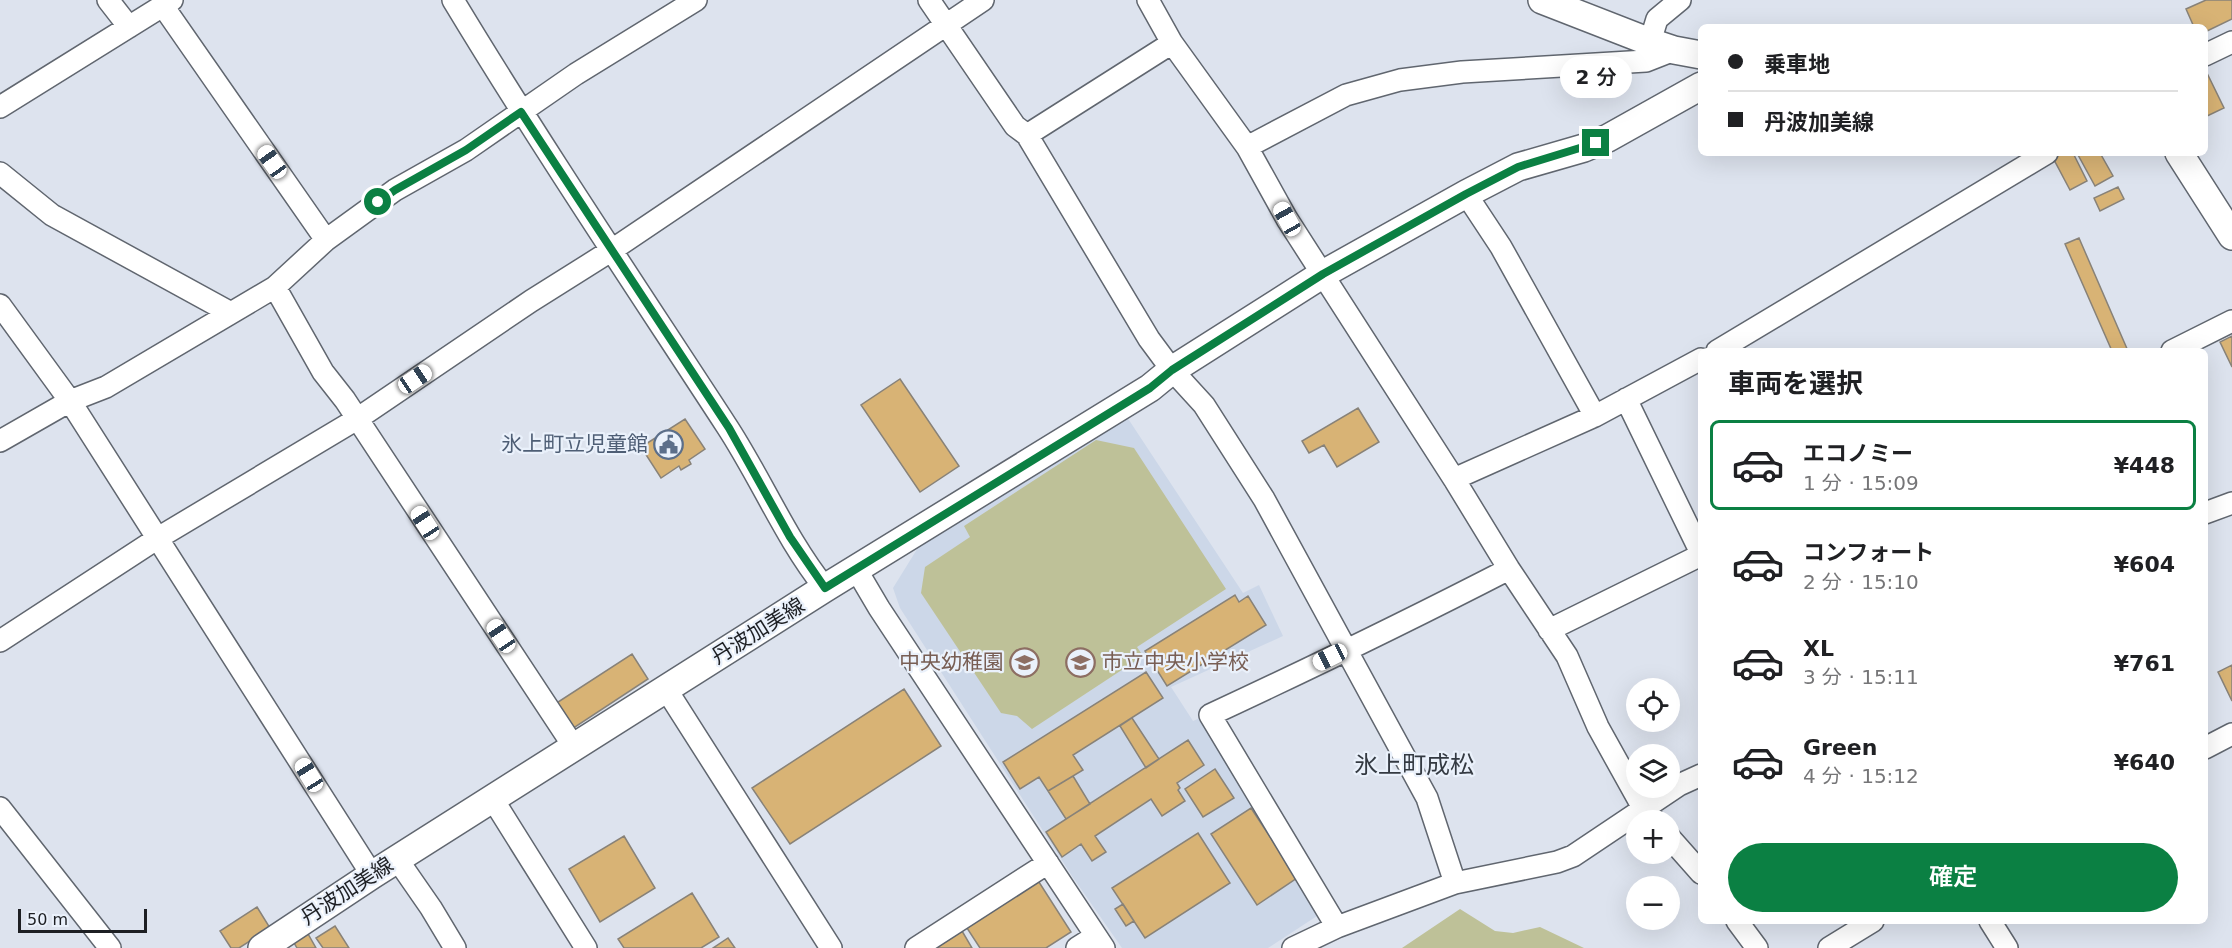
<!DOCTYPE html>
<html lang="ja">
<meta charset="utf-8">
<style>
:root{--surface:#fff;--page:#f2f2f2;--text:#202124;--muted:#757577;--line:#e0e0e0;--accent:#0b8043}
body{margin:0;font-family:"DejaVu Sans","Noto Sans JP",sans-serif;background:var(--page);color:var(--text);height:100vh;display:flex;flex-direction:column;font-size:22px;white-space:nowrap}
*{box-sizing:border-box;margin:0}
p{font-size:20px;color:var(--muted)}
.icon{flex:none;width:33px;height:33px;fill:none;stroke:currentColor;stroke-width:2;stroke-linecap:round;stroke-linejoin:round}
.map{position:relative;flex:1;overflow:hidden}
.panel{position:absolute;left:1698px;top:348px;width:510px;height:576px;display:flex;flex-direction:column;background:var(--surface);border-radius:9px;box-shadow:0 6px 24px #0002}
.panel>*{flex:none}
.guide{position:absolute;left:1698px;top:24px;width:510px;height:132px;border-radius:9px;box-shadow:0 6px 24px #0002;display:grid;align-content:center;height:132px;padding:0 30px;background:var(--surface)}
.controls{position:absolute;left:1626px;top:678px;display:grid;gap:12px}
.controls a{display:grid;place-items:center;width:54px;height:54px;border-radius:50%;background:var(--surface);box-shadow:0 6px 24px #0002;font-size:30px}
.scale{position:absolute;left:18px;bottom:15px;width:129px;box-sizing:border-box;padding-left:6px;border:3px solid #1d1f23;border-top:0;font-size:16px;line-height:21px;white-space:nowrap;color:#1d1f23;-webkit-text-stroke:4px #eaf1fb;paint-order:stroke}
.end{position:absolute;width:27px;height:27px;margin:-14px;border:8px solid #0b8043;background:#fff;box-shadow:0 0 0 3px #fff}
.from{border-radius:50%}
.bubble{position:absolute;height:42px;border-radius:21px;background:var(--surface);box-shadow:0 6px 24px #0002;font-size:20px;font-weight:600;line-height:42px;text-align:center}
.car{position:absolute;width:18px;height:36px;margin:-18px -9px;border-radius:8px;box-shadow:0 0 4px 2px #0007;background:linear-gradient(#fff 24%,#345 0 40%,#fff 0 76%,#345 0 86%,#fff 0)}
.guide b{display:flex;align-items:center;gap:21px;height:57px;font-size:22px}
.guide b+b{border-top:2px solid var(--line)}
.guide i{width:15px;height:15px;background:var(--text)}
ul{padding:0;list-style:none}
li{display:flex;align-items:center;gap:18px;height:90px;margin:0 12px 9px;padding:0 18px;border:3px solid transparent;border-radius:9px}
li div{flex:1}
li b{display:block;font-size:22px}
li em{font-style:normal;font-weight:600}
li.on{border-color:var(--accent)}
li>.icon{width:54px;height:54px;stroke-width:1.5}
h2{padding:0 30px;font-size:27px;line-height:72px}
.action{display:flex;gap:12px;margin-top:auto;padding:12px 30px}
.action a{flex:1;height:69px;border-radius:36px;background:var(--accent);color:#fff;font-size:24px;font-weight:600;line-height:69px;text-align:center}
.map>svg:first-child{display:block}
</style>
<div class="map">
<svg width="2232" height="948" viewBox="0 0 2232 948">
<rect width="100%" height="100%" fill="#dde3ee"/>
<!-- built -->
<path fill="#ccd7e8" d="M 1123,411 L 1243,593 L 1259,585 L 1283,636 L 1171,687 L 1193,721 L 1200,718 L 1318,907 L 1317,916 L 1268,948 L 1122,948 L 1072,876 L 900,608 L 893,588 L 919,546 Z"/>
<!-- green -->
<path fill="#bec198" d="M 1096,440 L 1134,448 L 1226,589 L 1137,647 L 1143,656 L 1032,729 L 1017,716 L 1001,713 L 921,593 L 925,567 L 970,537 L 964,526 Z
M 1460,909 L 1495,931 L 1513,933 L 1540,927 L 1584,948 L 1402,948 Z"/>
<!-- building -->
<path fill="#d8b375" stroke="#888278" stroke-width="1.5" d="M 2206,0 L 2232,0 L 2232,19 L 2205,32 L 2205,27 L 2194,27 L 2186,9 Z
M 2205,69 L 2224,108 L 2205,117 Z
M 2058,153 L 2073,153 L 2087,181 L 2070,190 L 2052,156 Z
M 2077,153 L 2100,153 L 2113,176 L 2095,186 Z
M 2118,187 L 2124,199 L 2100,211 L 2094,198 Z
M 2079,238 L 2128,351 L 2112,351 L 2065,244 Z
M 2232,336 L 2232,367 L 2220,342 Z
M 900,379 L 959,466 L 920,492 L 861,405 Z
M 1358,408 L 1379,442 L 1337,467 L 1324,445 L 1309,453 L 1302,441 Z
M 685,419 L 705,449 L 689,460 L 691,464 L 681,470 L 679,466 L 661,478 L 641,447 Z
M 1235,595 L 1239,602 L 1248,596 L 1266,625 L 1167,686 L 1145,651 Z
M 632,654 L 648,679 L 572,729 L 555,704 Z
M 2232,665 L 2232,701 L 2218,672 Z
M 1146,672 L 1163,698 L 1073,755 L 1083,770 L 1048,791 L 1039,777 L 1020,789 L 1003,762 Z
M 904,689 L 941,746 L 790,844 L 752,788 Z
M 1132,718 L 1159,759 L 1146,768 L 1120,726 Z
M 1188,740 L 1204,765 L 1177,783 L 1180,788 L 1178,790 L 1185,801 L 1162,816 L 1151,799 L 1095,836 L 1106,852 L 1092,861 L 1081,844 L 1062,857 L 1046,832 Z
M 1215,769 L 1234,798 L 1203,817 L 1185,789 Z
M 1073,776 L 1090,804 L 1066,819 L 1048,791 Z
M 1251,808 L 1297,878 L 1257,905 L 1211,834 Z
M 1198,833 L 1230,883 L 1145,938 L 1112,888 Z
M 624,836 L 655,888 L 600,922 L 569,869 Z
M 1037,879 L 1071,932 L 1046,948 L 980,948 L 965,925 Z
M 692,893 L 719,937 L 701,948 L 624,948 L 618,939 Z
M 1123,904 L 1134,921 L 1126,926 L 1115,909 Z
M 257,907 L 270,928 L 239,948 L 231,948 L 220,931 Z
M 335,926 L 349,948 L 323,948 L 316,938 Z
M 962,931 L 972,948 L 936,948 Z
M 307,932 L 316,948 L 297,948 L 293,941 Z
M 728,938 L 735,948 L 713,948 Z"/>
<g fill="none" stroke-linecap="round" stroke-linejoin="round">
<defs>
<path id="minor" d="M 108,0 L 129,27
M 453,0 C 540,144 634,284 726,425 C 761,478 785,538 825,588
M 929,0 L 1015,126 L 1027,135 L 1149,339 L 1172,370 L 1204,405 L 1264,499 L 1427,798 L 1455,883
M 1148,0 L 1172,43 L 1247,147 L 1287,219 L 1454,479 L 1509,569 L 1567,656 L 1598,727 L 1643,808 L 1654,820
M 163,6 L 326,240
M 1650,42 L 1657,19 L 1680,0
M 2205,55 L 2232,42
M 0,107 L 172,0
M 1027,135 L 1172,43
M 1247,147 L 1346,95 L 1400,80 L 1462,72 L 1646,61 L 1674,50
M 0,173 L 52,215 L 231,313
M 1466,194 L 1501,247 L 1595,416
M 275,287 L 323,372 L 345,400 L 574,747
M 0,305 L 70,401 L 372,875
M 1717,351 L 2047,153
M 2172,351 L 2232,321
M 1626,399 L 1701,553
M 0,441 L 70,401 L 106,387 L 275,287 L 326,240 L 395,190 L 466,150 L 576,74 L 696,0
M 1454,479 L 1595,416 L 1701,359
M 2205,513 L 2232,503
M 856,569 L 879,608 L 1104,948
M 1549,630 L 1701,555
M 0,641 L 158,538 L 357,419 L 531,301 L 612,250 L 983,0
M 666,689 L 831,948
M 2205,748 L 2232,734
M 492,798 L 586,948
M 0,808 L 110,948
M 1670,838 L 1701,873
M 397,859 L 431,908 L 455,948
M 1737,921 L 1757,948
M 1990,921 L 2007,948
M 1337,927 L 1210,715 C 1311,668 1410,620 1509,569
M 916,948 L 1048,863
M 1077,948 L 1096,936
M 1293,948 L 1337,927 L 1455,883 L 1557,862 L 1573,856 L 1679,785 L 1701,775
M 1829,948 L 1873,921"/>
<path id="major" d="M 1542,0 L 1650,42 L 1674,50 L 1701,55
M 2179,153 L 2232,236
M 262,948 L 372,875 L 825,588 L 1150,388 L 1172,370 L 1323,274 L 1466,194 L 1518,167 L 1584,148 L 1608,138 L 1701,86"/>
</defs>
<!-- minor casing -->
<use href="#minor" stroke="#60666f" stroke-width="24"/>
<!-- major casing -->
<use href="#major" stroke="#60666f" stroke-width="30"/>
<!-- minor -->
<use href="#minor" stroke="#fff" stroke-width="21"/>
<!-- major -->
<use href="#major" stroke="#fff" stroke-width="27"/>
</g>
<g fill="none" stroke-linecap="round" stroke-linejoin="round">
<!-- route -->
<path stroke="#0b8043" stroke-width="8" d="M 378,202 L 395,190 L 466,150 L 521,112 L 729,428 L 790,537 L 825,588 L 1150,388 L 1172,370 L 1323,274 L 1466,194 L 1518,167 L 1596,143"/>
</g>
<!-- icons -->
<defs>
<symbol id="civic-ring" viewBox="-11 -11 22 22"><circle r="9.5" fill="#eaf1fb" stroke="#5c6f8a" stroke-width="1.5"/><path d="M-.6-6.5H3V-4.5H.6V-3L4-1V1h2V6H-6V1h2V-1L-.6-3ZM-1.2 2.5V6h2.4V2.5Z" fill="#5c6f8a"/></symbol>
<symbol id="school-ring" viewBox="-11 -11 22 22"><circle r="9.5" fill="#eaf1fb" stroke="#8d6e63" stroke-width="1.5"/><path d="M0-5L7-2L0 1L-7-2ZM-4 1L0 2.5L4 1V4Q0 6-4 4Z" fill="#8d6e63"/></symbol>
</defs>
<g fill-rule="evenodd">
<use href="#civic-ring" x="652" y="428" width="33" height="33"/>
<use href="#school-ring" x="1008" y="646" width="33" height="33"/>
<use href="#school-ring" x="1064" y="646" width="33" height="33"/>
</g>
<g text-anchor="middle" stroke-width="4.5" stroke-linejoin="round" paint-order="stroke">
<!-- service labels -->
<g font-size="21" fill="#4e5e75" stroke="#eaf1fb" text-anchor="end">
<text x="648" y="451">氷上町立児童館</text>
</g>
<!-- street labels -->
<g font-size="21" fill="#1d1f23" stroke="#eaf1fb">
<text transform="translate(758 631) rotate(-32)" y="7">丹波加美線</text>
<text transform="translate(347 891) rotate(-33)" y="7">丹波加美線</text>
</g>
<!-- education labels -->
<g font-size="21" fill="#785e54" stroke="#eaf1fb" text-anchor="end">
<text x="1004" y="669">中央幼稚園</text>
<text x="1102" y="669" text-anchor="start">市立中央小学校</text>
</g>
<!-- quarter labels -->
<g font-size="24" fill="#343a42" stroke="#eaf1fb">
<text x="1414" y="773">氷上町成松</text>
</g>
</g>
</svg>
<div class="controls">
<a><svg class="icon" aria-label="locate" viewBox="0 0 24 24"><circle cx="12" cy="12" r="6"/><path d="M12 2v4M12 18v4M2 12h4M18 12h4"/></svg></a>
<a><svg class="icon" aria-label="layers" viewBox="0 0 24 24"><path d="M12 4l9 5-9 5-9-5zM3 14l9 5 9-5"/></svg></a>
<a>+</a>
<a>−</a>
</div>
<div class="scale">50 m</div>
<i class="end from" style="left:378px;top:202px"></i>
<i class="end" style="left:1596px;top:143px"></i>
<div class="bubble" style="left:1560px;top:56px;width:72px">2 分</div>
<i class="car" style="left:272px;top:162px;rotate:325deg"></i>
<i class="car" style="left:1287px;top:219px;rotate:331deg"></i>
<i class="car" style="left:415px;top:379px;rotate:56deg"></i>
<i class="car" style="left:425px;top:523px;rotate:327deg"></i>
<i class="car" style="left:501px;top:636px;rotate:326deg"></i>
<i class="car" style="left:1330px;top:657px;rotate:243deg"></i>
<i class="car" style="left:309px;top:775px;rotate:328deg"></i>
<div class="guide">
<b><i class="from"></i>乗車地</b>
<b><i></i>丹波加美線</b>
</div>
<section class="panel">
<h2>車両を選択</h2>
<ul>
<li class="on"><svg class="icon" aria-label="car" viewBox="0 0 24 24"><path d="M5 17H2v-5l4-1 3-4h7l3 4 3 1v5h-3M9 17h6M6 11h13"/><circle cx="7" cy="17" r="2"/><circle cx="17" cy="17" r="2"/></svg><div><b>エコノミー</b><p>1 分 · 15:09</p></div><em>¥448</em></li>
<li><svg class="icon" aria-label="car" viewBox="0 0 24 24"><path d="M5 17H2v-5l4-1 3-4h7l3 4 3 1v5h-3M9 17h6M6 11h13"/><circle cx="7" cy="17" r="2"/><circle cx="17" cy="17" r="2"/></svg><div><b>コンフォート</b><p>2 分 · 15:10</p></div><em>¥604</em></li>
<li><svg class="icon" aria-label="car" viewBox="0 0 24 24"><path d="M5 17H2v-5l4-1 3-4h7l3 4 3 1v5h-3M9 17h6M6 11h13"/><circle cx="7" cy="17" r="2"/><circle cx="17" cy="17" r="2"/></svg><div><b>XL</b><p>3 分 · 15:11</p></div><em>¥761</em></li>
<li><svg class="icon" aria-label="car" viewBox="0 0 24 24"><path d="M5 17H2v-5l4-1 3-4h7l3 4 3 1v5h-3M9 17h6M6 11h13"/><circle cx="7" cy="17" r="2"/><circle cx="17" cy="17" r="2"/></svg><div><b>Green</b><p>4 分 · 15:12</p></div><em>¥640</em></li>
</ul>
<div class="action"><a>確定</a></div>
</section>
</div>
